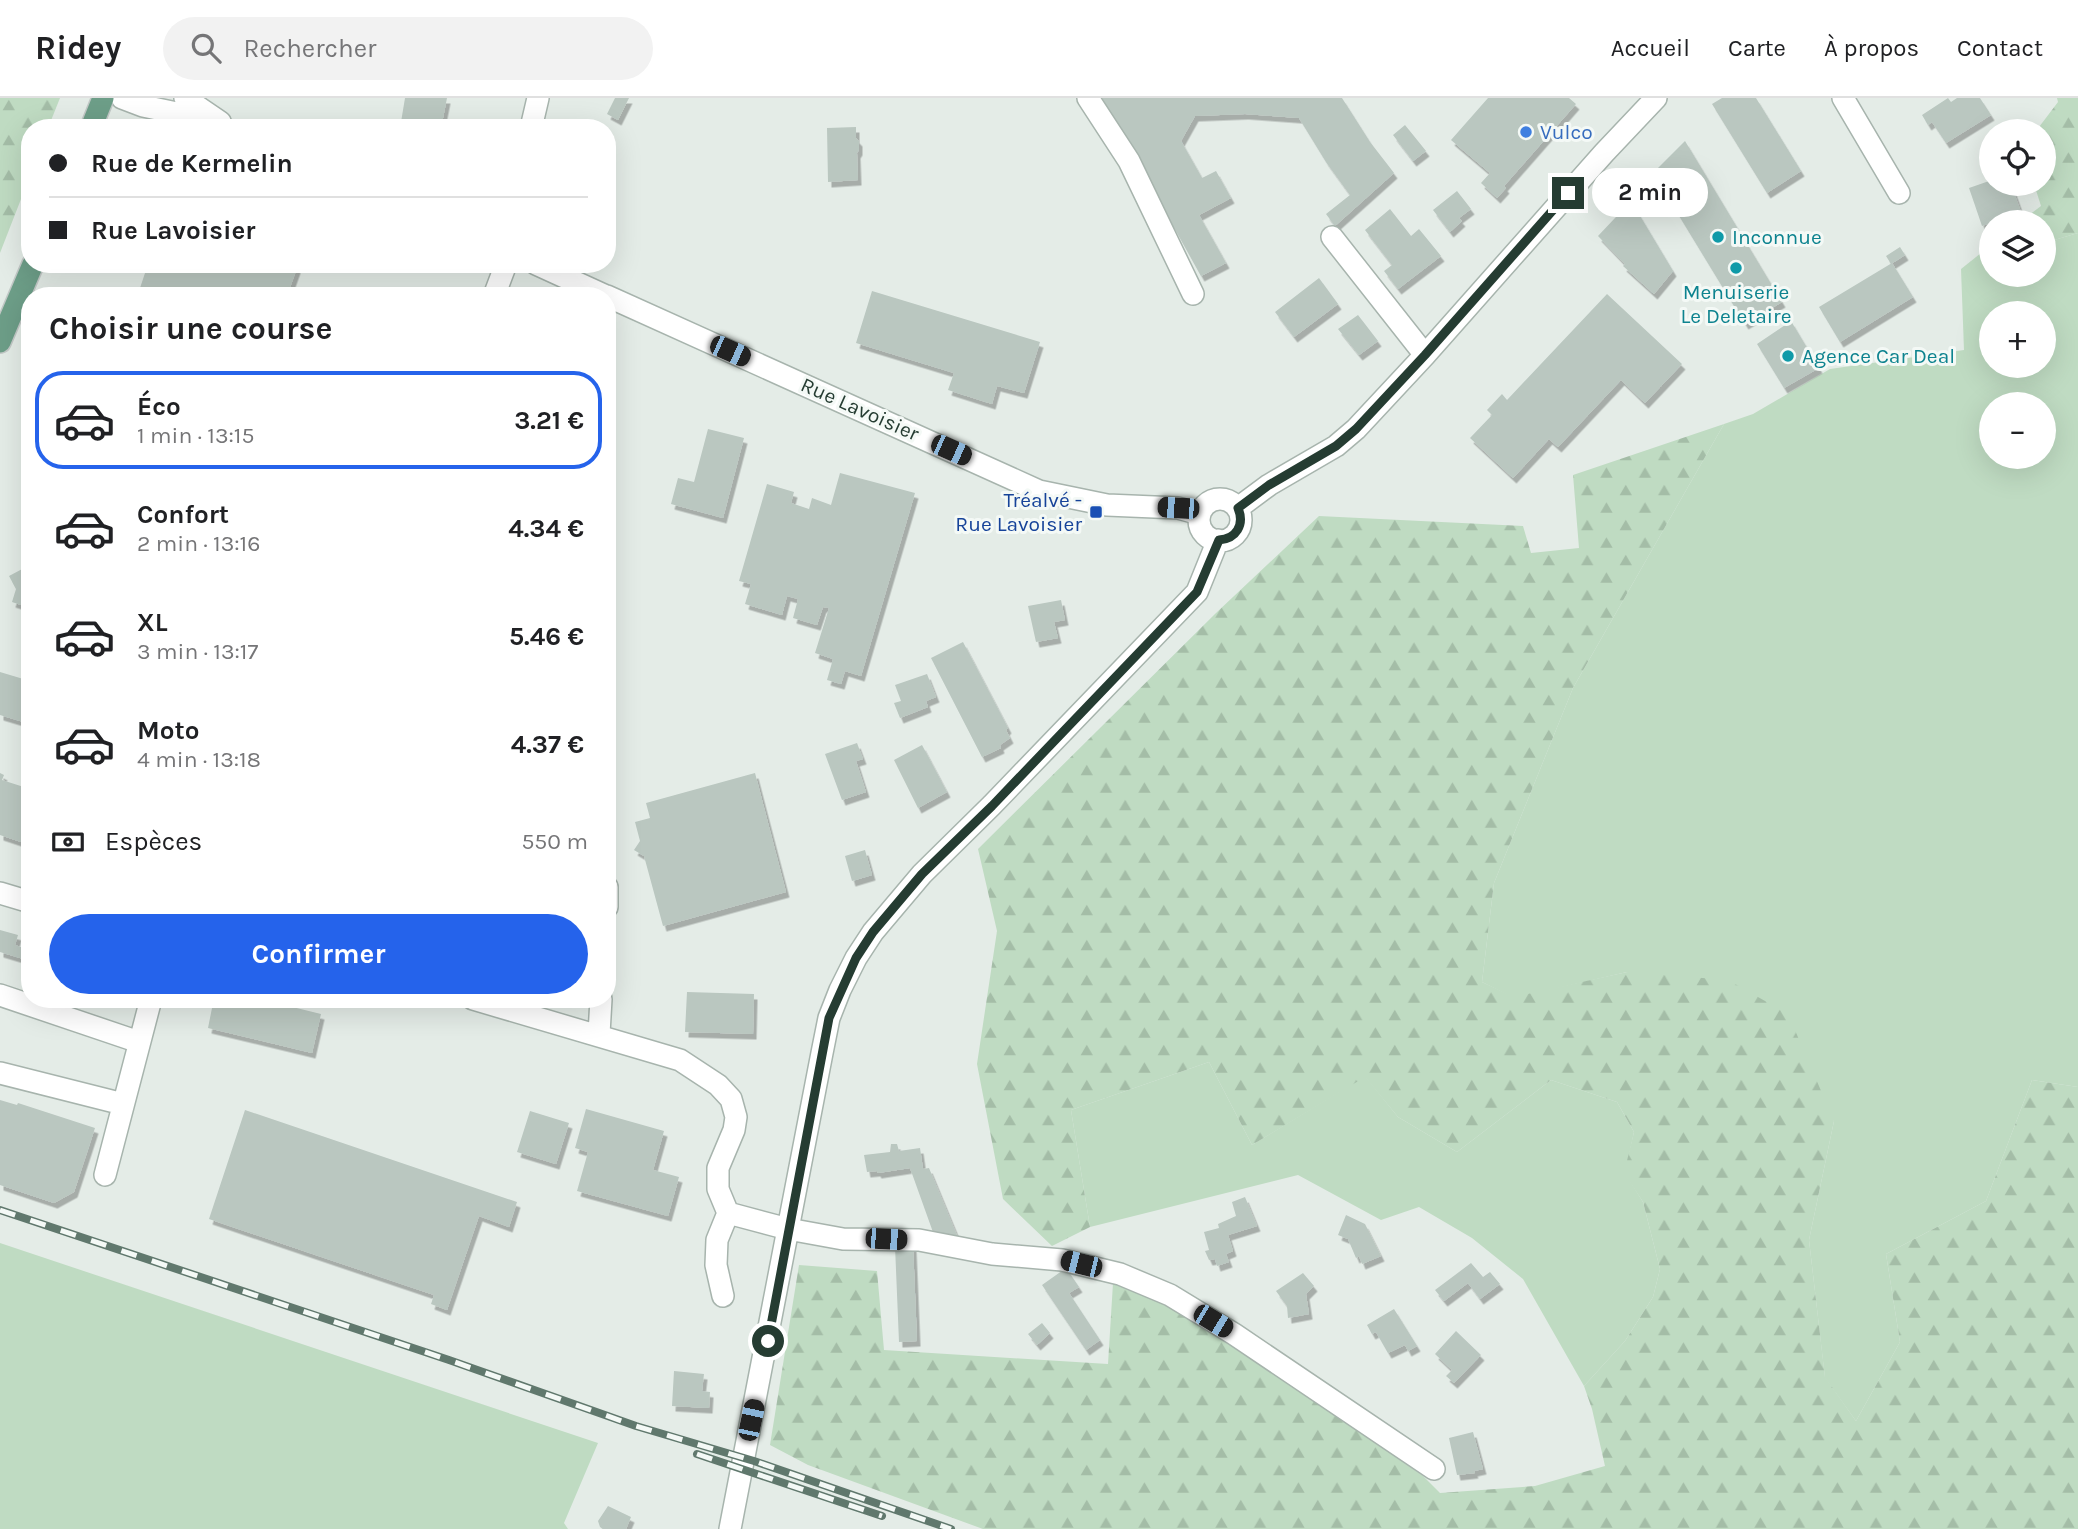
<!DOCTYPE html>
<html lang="fr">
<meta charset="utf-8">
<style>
:root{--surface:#fff;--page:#f2f2f2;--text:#202124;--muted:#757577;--line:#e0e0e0;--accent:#2563eb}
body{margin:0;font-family:Karla,sans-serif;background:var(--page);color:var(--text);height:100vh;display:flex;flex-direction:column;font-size:26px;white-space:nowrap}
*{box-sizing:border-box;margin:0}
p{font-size:23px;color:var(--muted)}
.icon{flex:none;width:38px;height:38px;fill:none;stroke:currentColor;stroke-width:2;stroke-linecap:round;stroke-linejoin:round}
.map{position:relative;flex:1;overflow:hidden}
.side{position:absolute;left:21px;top:189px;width:595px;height:721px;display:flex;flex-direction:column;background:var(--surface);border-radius:28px;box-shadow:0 7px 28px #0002}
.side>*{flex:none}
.hud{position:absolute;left:21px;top:21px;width:595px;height:154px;border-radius:28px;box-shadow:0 7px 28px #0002;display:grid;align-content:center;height:154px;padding:0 28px;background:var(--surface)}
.buttons{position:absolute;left:1979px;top:21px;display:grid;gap:14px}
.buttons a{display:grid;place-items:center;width:77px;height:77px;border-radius:50%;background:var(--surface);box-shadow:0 7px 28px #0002;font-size:35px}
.end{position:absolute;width:32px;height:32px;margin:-16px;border:9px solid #253c32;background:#fff;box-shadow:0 0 0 4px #fff}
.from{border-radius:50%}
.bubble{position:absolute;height:49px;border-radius:24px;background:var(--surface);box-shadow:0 7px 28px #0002;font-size:23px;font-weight:700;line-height:49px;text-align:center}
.car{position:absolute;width:21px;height:42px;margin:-21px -10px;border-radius:9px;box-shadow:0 0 5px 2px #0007;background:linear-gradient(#222 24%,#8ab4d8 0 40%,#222 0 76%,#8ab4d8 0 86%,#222 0)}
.hud b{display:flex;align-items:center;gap:24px;height:66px;font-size:26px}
.hud b+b{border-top:2px solid var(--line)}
.hud i{width:18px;height:18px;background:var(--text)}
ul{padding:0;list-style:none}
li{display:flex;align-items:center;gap:21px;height:98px;margin:0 14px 10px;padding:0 14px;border:4px solid transparent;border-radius:28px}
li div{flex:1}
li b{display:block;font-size:26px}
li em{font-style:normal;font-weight:700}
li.selected{border-color:var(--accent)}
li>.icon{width:63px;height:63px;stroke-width:1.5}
h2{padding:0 28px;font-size:32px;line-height:84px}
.pay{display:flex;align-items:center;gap:18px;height:77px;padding:0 28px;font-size:26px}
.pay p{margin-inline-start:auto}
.button{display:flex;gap:14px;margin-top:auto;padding:14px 28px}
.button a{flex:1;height:80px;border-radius:42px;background:var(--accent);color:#fff;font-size:28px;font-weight:700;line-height:80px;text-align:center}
header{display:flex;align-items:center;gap:42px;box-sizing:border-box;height:98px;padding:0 35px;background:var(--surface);border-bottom:2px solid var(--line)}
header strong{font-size:33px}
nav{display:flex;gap:38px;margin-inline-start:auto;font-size:24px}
.search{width:490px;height:63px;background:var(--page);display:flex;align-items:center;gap:18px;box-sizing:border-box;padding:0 24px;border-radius:38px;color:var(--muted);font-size:26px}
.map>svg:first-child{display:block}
</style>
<header>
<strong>Ridey</strong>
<div class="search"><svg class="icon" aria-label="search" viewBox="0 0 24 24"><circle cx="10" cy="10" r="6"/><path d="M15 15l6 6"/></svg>Rechercher</div>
<nav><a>Accueil</a><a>Carte</a><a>À propos</a><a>Contact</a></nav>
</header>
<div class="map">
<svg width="2078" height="1431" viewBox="0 0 2078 1431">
<defs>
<pattern id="forest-firs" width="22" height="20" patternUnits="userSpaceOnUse" patternTransform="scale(1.75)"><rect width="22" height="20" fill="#bfdbc2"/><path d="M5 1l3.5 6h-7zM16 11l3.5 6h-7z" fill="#a4bda7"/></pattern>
<filter id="shadow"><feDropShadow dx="3.5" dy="5.5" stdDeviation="0" flood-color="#0004"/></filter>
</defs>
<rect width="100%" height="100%" fill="#e4ece7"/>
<!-- grass -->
<path fill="#bfdbc2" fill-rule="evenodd" d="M 2078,135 L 2078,989 L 2032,982 L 1986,1103 L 1886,1156 L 1900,1244 L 1856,1323 L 1825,1280 L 1809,1142 L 1834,1023 L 1627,874 L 1514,900 L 1482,884 L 1494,785 L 1573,590 L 1724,326 L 1753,316 L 1830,271 L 1964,252 L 1961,171 L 1991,147 L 1992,177 L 2044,177 L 2044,145 ZM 1992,215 L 2044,215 L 2044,268 L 1992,268 ZM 1992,306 L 2044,306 L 2044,359 L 1992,359 Z
M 1209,964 L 1252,1047 L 1365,978 L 1398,1019 L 1457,1054 L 1551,982 L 1617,1004 L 1634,1034 L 1625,1075 L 1643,1104 L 1660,1171 L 1653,1199 L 1625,1243 L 1584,1288 L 1523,1181 L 1472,1140 L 1419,1109 L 1381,1122 L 1298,1077 L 1090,1129 L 1071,1012 Z
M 0,1145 L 598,1345 L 564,1425 L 568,1431 L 0,1431 Z"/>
<!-- forest -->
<path fill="url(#forest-firs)" d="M 0,0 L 60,0 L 48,30 L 30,30 L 30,78 L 0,155 Z
M 2057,0 L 2078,0 L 2078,135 L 2044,145 L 2044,124 L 2020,124 L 2041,108 L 2034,86 L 2044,86 L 2044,33 L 2036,33 L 2058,4 Z
M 1724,326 L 1573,590 L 1494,785 L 1482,884 L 1514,899 L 1627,874 L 1728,882 L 1788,916 L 1834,1023 L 1809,1142 L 1825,1279 L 1856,1323 L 1900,1244 L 1886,1156 L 1986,1103 L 2032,982 L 2078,989 L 2078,1431 L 983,1431 L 808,1367 L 770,1347 L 799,1167 L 877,1173 L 884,1252 L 1108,1266 L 1113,1185 L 1172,1209 L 1295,1287 L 1423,1378 L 1440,1395 L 1535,1388 L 1605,1368 L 1592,1311 L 1584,1288 L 1625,1243 L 1653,1199 L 1660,1171 L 1643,1104 L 1624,1075 L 1634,1034 L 1617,1004 L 1551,982 L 1457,1054 L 1398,1019 L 1365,979 L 1252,1047 L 1209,964 L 1071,1012 L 1090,1129 L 1052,1148 L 1003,1101 L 977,966 L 997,833 L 978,751 L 1216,515 L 1319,418 L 1523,428 L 1531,455 L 1579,450 L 1573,377 Z"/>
<!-- building -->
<path fill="#bac7c0" filter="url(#shadow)" d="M 405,0 L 447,0 L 441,30 L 400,30 Z
M 615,0 L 629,0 L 618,22 L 607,16 Z
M 1102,0 L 1342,0 L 1370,44 L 1394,75 L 1335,128 L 1326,116 L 1350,97 L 1326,64 L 1299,20 L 1245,16 L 1195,18 L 1181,43 L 1202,80 L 1216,73 L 1231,100 L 1199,117 L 1226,165 L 1201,178 Z
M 1488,0 L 1569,0 L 1576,6 L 1504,88 L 1506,90 L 1497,100 L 1481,85 L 1490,75 L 1451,42 Z
M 1722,0 L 1756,0 L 1801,73 L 1767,95 L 1712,6 Z
M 1948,0 L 1951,4 L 1957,0 L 1980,0 L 1991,17 L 1946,45 L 1932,24 L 1928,27 L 1922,17 Z
M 1405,27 L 1426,53 L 1413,63 L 1393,37 Z
M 856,29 L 856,40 L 859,43 L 859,52 L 857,55 L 858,82 L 828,84 L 827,30 Z
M 1685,43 L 1782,204 L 1745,226 L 1653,75 Z
M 1992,82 L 1992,86 L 2011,86 L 2021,114 L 1982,128 L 1969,90 Z
M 1457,93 L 1471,111 L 1459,120 L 1462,123 L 1450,134 L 1433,112 Z
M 1631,103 L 1673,173 L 1654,196 L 1623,168 L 1625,166 L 1598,138 Z
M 1390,111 L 1411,138 L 1419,131 L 1441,158 L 1398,191 L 1384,173 L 1392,167 L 1365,132 Z
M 1900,149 L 1905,157 L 1891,166 L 1886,158 Z
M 1892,165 L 1913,199 L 1840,244 L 1819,209 Z
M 148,166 L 296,166 L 297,170 L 287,198 L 153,198 L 153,195 L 140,190 Z
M 1319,180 L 1338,206 L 1294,239 L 1275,214 Z
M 872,193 L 1040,244 L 1024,295 L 997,288 L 992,306 L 948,292 L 954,275 L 856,245 Z
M 1607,196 L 1682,266 L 1645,305 L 1621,282 L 1558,349 L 1549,341 L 1513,380 L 1470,340 L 1492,317 L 1487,312 L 1502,296 L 1507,302 Z
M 1358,217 L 1378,243 L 1359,257 L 1338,231 Z
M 1791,223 L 1819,270 L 1784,290 L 1757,246 Z
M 708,331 L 744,340 L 723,420 L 671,406 L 678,380 L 694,384 Z
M 840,375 L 915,395 L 861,578 L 845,573 L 841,586 L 827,582 L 833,561 L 815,555 L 829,510 L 823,509 L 817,527 L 793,520 L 798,501 L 787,498 L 782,517 L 745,506 L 751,486 L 739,483 L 767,386 L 794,394 L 791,405 L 809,411 L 812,400 L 831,407 Z
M 26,469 L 30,477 L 30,510 L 12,504 L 16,491 L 9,478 Z
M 1061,502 L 1065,522 L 1054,524 L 1058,540 L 1036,544 L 1028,508 Z
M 963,544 L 1008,630 L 1006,632 L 1010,640 L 1000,647 L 1001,650 L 982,659 L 931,560 Z
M 0,574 L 30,583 L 30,626 L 0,617 Z
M 927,576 L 936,599 L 926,603 L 928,609 L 900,620 L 894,605 L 901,603 L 895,587 Z
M 857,645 L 863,661 L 856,663 L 866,694 L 842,702 L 825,656 Z
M 922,647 L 947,694 L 918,710 L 894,662 Z
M 0,675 L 4,677 L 2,682 L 30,691 L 30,747 L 0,737 Z
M 755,675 L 786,794 L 663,828 L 644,758 L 634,752 L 640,743 L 635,724 L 650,720 L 646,705 Z
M 865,752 L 872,777 L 852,783 L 845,758 Z
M 0,832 L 18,837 L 15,847 L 30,852 L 30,863 L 0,854 Z
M 687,894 L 754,896 L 753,936 L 685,934 Z
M 204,901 L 260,901 L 321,916 L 312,955 L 208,930 L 213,905 Z
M 0,1002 L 17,1007 L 18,1005 L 95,1030 L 74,1094 L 54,1105 L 0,1087 Z
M 586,1011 L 664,1033 L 653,1072 L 679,1079 L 668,1118 L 577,1093 L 588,1054 L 575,1050 Z
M 245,1012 L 517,1104 L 509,1129 L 479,1118 L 447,1212 L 431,1206 L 434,1197 L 209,1121 Z
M 530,1013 L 569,1025 L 556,1066 L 517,1054 Z
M 891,1046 L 897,1046 L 899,1053 L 920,1050 L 923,1071 L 929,1070 L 958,1140 L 934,1137 L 910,1070 L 878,1075 L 877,1073 L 867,1074 L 864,1057 L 890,1054 Z
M 1245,1099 L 1257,1128 L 1228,1137 L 1233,1153 L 1226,1156 L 1229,1164 L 1217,1168 L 1215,1161 L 1209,1162 L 1205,1153 L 1209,1152 L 1204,1134 L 1219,1130 L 1218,1126 L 1236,1118 L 1232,1104 Z
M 1346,1117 L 1365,1126 L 1381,1158 L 1362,1166 L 1359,1158 L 1356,1160 L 1348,1141 L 1338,1137 Z
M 913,1147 L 917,1243 L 899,1244 L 895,1148 Z
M 1471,1165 L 1483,1179 L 1490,1174 L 1500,1186 L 1480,1201 L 1468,1185 L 1444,1203 L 1435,1192 Z
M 1066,1170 L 1079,1189 L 1069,1195 L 1100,1242 L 1086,1252 L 1042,1187 Z
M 1303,1175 L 1314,1188 L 1306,1196 L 1309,1216 L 1288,1220 L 1287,1208 L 1276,1193 Z
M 1394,1211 L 1417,1248 L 1408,1253 L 1405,1247 L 1388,1255 L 1376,1234 L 1372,1236 L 1367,1227 Z
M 1042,1225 L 1050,1235 L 1037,1247 L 1028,1236 Z
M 1456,1233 L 1481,1257 L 1454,1285 L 1446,1278 L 1452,1272 L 1435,1256 Z
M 674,1273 L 704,1276 L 702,1293 L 710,1294 L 709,1310 L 672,1308 Z
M 1473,1334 L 1483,1371 L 1474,1373 L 1475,1375 L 1457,1377 L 1449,1340 Z
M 608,1408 L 631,1419 L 626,1431 L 603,1431 L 600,1429 L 598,1423 Z"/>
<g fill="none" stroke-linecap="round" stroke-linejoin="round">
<defs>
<path id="minor" d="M 122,0 L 143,8 L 220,24 L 185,0
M 1088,0 L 1129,63 L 1193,196
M 1843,0 L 1899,95
M 531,30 L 538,0
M 1332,139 L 1425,257
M 536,166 L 606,198
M 494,198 L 506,166
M 607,198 L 1039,393 L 1107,407 L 1178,410 L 1200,416
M1199 422a21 21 0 1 1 42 0a21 21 0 1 1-42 0Z
M 1238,410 L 1269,387 L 1336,348 L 1356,331 L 1425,257 L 1604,55 L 1656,0
M 607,789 L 607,809
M 0,795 L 30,804
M 0,897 L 139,944
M 473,901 L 680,962 L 718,987 L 731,1001 L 736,1019 L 734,1032 L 718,1070 L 718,1091 L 728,1115 L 788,1131 L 843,1141 L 919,1142 L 992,1156 L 1062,1162 L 1120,1176 L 1170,1197 L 1234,1236 L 1434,1371
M 599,936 L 601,901
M 0,975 L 123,1006
M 105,1077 L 151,901
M 723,1198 L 716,1167 L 717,1142 L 728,1115
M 730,1431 L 822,955 L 829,920 L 840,892 L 856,860 L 873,834 L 922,776 L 992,707 L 1197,494 L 1218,442"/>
<path id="major" d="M 91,30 L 103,0
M 0,244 L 33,166"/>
</defs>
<!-- minor casing -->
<use href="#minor" stroke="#a7b4ad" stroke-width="24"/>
<!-- major casing -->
<use href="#major" stroke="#c2c8c6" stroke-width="24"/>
<!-- minor -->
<use href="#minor" stroke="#fff" stroke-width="21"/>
<!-- major -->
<use href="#major" stroke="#6d9e88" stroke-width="21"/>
<defs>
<path id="rail" d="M 0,1112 L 449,1262 L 636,1328 L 754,1363 L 951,1431
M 697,1356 L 882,1418"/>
</defs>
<!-- rail casing -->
<use href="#rail" stroke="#60786d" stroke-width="8"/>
<!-- rail -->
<use href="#rail" stroke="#f4f9f6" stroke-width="5" stroke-dasharray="16" stroke-linecap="butt"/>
</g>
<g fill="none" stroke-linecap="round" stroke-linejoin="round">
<!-- route -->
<path stroke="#253c32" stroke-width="9" d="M 768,1243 L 829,920 L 856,860 L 873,834 L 922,776 L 992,708 L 1197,494 L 1219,442 C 1236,441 1245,427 1238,410 L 1269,387 L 1336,348 L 1356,331 L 1425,257 L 1568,95"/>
</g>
<!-- markers -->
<circle fill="#3f7fe0" stroke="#f4f9f6" stroke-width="2.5" cx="1526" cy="34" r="7"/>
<g fill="#0f9aa8" stroke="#f4f9f6" stroke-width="2.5">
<circle cx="1718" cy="139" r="7"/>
<circle cx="1736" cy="170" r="7"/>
<circle cx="1788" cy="258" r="7"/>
</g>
<rect fill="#1a4fb4" stroke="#f4f9f6" stroke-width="2.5" x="1089" y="407" width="14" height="14" rx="3.5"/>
<g text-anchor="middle" stroke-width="6" stroke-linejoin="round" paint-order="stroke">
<!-- shop labels -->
<g font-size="21" fill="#366cbe" stroke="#f4f9f6" text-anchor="start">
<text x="1540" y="41">Vulco</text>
</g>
<!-- culture labels -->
<g font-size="21" fill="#0d838f" stroke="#f4f9f6" text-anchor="start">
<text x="1732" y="146">Inconnue</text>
<text x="1736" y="201" text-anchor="middle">Menuiserie<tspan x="1736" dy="24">Le Deletaire</tspan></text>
<text x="1802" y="265">Agence Car Deal</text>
</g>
<!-- street labels -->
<g font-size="21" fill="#253c32" stroke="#f4f9f6">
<text transform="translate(860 311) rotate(24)" y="7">Rue Lavoisier</text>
</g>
<!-- transit labels -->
<g font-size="21" fill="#164399" stroke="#f4f9f6" text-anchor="end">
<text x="1082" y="409">Tréalvé -<tspan x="1082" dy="24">Rue Lavoisier</tspan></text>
</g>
</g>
</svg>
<div class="buttons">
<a><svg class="icon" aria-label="locate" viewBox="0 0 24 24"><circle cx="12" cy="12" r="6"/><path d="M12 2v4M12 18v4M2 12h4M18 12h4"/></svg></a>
<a><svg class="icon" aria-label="layers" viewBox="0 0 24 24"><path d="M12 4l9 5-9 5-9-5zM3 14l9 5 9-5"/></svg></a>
<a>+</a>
<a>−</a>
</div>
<i class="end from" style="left:768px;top:1243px"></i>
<i class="end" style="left:1568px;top:95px"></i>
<div class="bubble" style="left:1592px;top:70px;width:116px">2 min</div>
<i class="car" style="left:730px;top:253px;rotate:114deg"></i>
<i class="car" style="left:951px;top:352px;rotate:114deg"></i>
<i class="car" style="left:1178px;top:410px;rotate:273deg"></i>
<i class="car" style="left:886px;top:1141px;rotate:93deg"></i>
<i class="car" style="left:1081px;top:1166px;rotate:284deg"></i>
<i class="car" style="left:1213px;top:1223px;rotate:121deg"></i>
<i class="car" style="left:751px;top:1322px;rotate:12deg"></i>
<div class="hud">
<b><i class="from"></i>Rue de Kermelin</b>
<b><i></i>Rue Lavoisier</b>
</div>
<section class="side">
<h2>Choisir une course</h2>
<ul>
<li class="selected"><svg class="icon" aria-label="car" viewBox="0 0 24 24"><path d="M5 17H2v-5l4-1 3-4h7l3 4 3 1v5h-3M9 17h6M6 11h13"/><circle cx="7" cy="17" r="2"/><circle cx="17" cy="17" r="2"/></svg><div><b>Éco</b><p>1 min · 13:15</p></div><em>3.21 €</em></li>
<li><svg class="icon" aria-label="car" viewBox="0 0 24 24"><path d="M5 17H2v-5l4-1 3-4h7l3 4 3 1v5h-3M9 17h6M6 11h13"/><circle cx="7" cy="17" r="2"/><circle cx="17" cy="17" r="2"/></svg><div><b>Confort</b><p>2 min · 13:16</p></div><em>4.34 €</em></li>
<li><svg class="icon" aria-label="car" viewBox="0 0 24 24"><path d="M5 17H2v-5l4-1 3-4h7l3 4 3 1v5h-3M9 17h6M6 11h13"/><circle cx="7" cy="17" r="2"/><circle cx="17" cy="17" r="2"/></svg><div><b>XL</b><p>3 min · 13:17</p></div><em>5.46 €</em></li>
<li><svg class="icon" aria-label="car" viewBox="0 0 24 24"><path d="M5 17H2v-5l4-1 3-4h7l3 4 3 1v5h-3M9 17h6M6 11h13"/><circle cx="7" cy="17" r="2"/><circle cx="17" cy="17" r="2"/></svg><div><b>Moto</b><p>4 min · 13:18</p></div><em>4.37 €</em></li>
</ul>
<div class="pay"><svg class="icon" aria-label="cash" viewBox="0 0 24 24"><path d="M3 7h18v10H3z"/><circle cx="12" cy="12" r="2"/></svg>Espèces<p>550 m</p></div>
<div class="button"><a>Confirmer</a></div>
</section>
</div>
